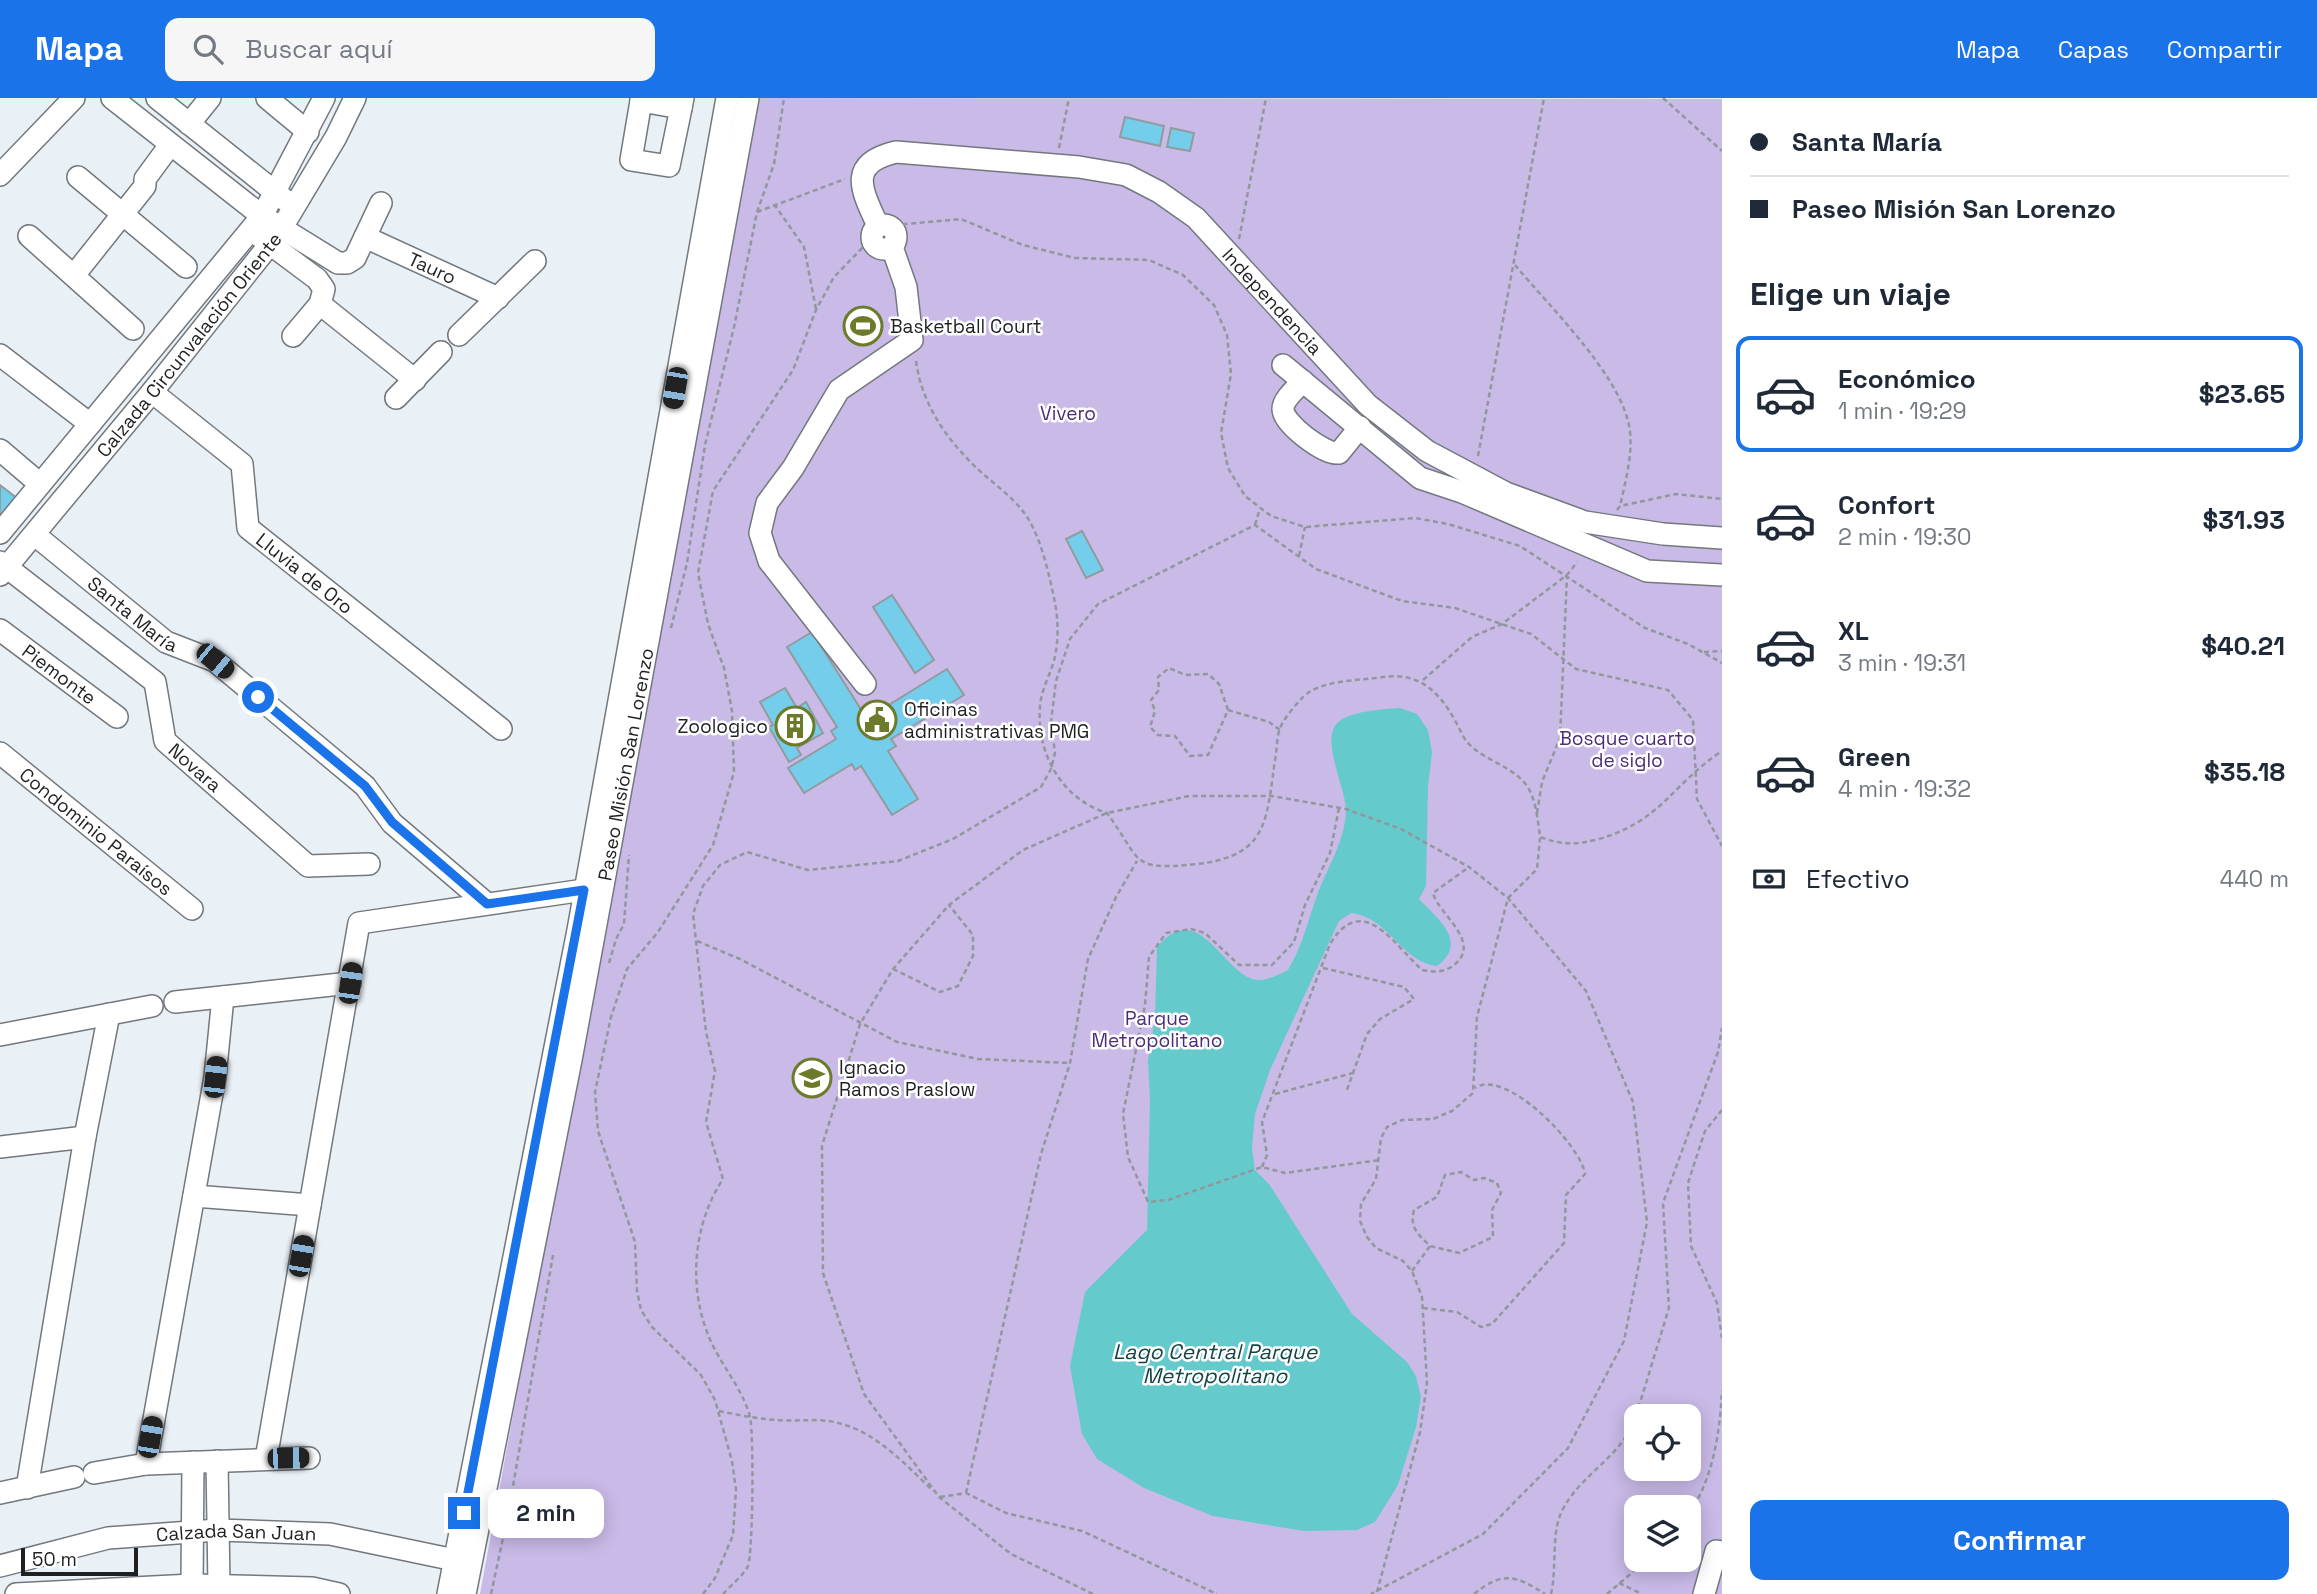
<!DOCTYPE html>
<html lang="es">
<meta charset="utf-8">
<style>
:root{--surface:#fff;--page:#f6f6f7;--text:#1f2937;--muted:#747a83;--line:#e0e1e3;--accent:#1a73e8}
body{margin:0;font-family:"Space Grotesk",sans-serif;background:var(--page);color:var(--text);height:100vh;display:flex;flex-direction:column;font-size:26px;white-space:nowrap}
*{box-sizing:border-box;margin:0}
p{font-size:23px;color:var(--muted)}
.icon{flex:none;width:38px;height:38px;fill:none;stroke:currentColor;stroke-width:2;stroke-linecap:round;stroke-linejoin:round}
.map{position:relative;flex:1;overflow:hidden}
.drawer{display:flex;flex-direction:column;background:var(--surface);width:595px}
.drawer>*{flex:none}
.guide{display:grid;align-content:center;height:154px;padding:0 28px;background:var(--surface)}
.tools{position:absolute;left:1624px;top:1306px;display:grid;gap:14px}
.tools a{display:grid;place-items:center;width:77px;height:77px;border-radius:14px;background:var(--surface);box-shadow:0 4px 18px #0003;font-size:35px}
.scale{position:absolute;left:21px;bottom:18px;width:117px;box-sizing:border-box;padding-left:7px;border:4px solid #1e2022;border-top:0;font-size:19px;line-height:24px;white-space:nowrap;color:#1e2022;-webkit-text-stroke:5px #fff;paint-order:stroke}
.end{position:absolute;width:32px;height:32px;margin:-16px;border:9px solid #1a73e8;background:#fff;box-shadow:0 0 0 4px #fff}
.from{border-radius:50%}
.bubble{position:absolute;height:49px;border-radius:14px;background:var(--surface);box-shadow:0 4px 18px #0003;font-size:23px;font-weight:800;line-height:49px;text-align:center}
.car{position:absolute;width:21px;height:42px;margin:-21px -10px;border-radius:9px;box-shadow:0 0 5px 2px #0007;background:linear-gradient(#222 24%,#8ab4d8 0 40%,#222 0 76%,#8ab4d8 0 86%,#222 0)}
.guide b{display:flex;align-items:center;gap:24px;height:66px;font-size:26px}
.guide b+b{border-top:2px solid var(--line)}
.guide i{width:18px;height:18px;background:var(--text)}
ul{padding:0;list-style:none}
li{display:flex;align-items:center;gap:21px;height:116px;margin:0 14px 10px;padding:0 14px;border:4px solid transparent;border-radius:14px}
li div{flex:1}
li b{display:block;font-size:26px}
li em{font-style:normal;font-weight:800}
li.current{border-color:var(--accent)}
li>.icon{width:63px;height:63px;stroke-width:1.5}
h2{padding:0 28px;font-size:32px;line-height:84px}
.pay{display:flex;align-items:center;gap:18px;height:77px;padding:0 28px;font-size:26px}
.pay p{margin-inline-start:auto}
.cta{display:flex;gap:14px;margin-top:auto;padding:14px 28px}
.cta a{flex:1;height:80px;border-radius:14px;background:var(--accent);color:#fff;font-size:28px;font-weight:800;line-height:80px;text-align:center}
header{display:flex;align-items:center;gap:42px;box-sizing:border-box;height:98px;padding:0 35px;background:var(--accent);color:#fff}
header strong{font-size:33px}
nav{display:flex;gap:38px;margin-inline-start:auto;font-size:24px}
.search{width:490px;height:63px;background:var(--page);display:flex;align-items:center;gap:18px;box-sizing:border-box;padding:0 24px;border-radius:14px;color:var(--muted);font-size:26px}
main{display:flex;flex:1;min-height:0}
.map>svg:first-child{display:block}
</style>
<header>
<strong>Mapa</strong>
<div class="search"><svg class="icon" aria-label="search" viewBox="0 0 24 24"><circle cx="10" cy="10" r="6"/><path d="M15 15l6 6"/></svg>Buscar aquí</div>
<nav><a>Mapa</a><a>Capas</a><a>Compartir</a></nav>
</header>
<main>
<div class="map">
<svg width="1722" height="1496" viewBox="0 0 1722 1496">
<rect width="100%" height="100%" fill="#e9f0f6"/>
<!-- green -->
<path fill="#c9bae8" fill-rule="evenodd" d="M 756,0 L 1722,1 L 1722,1496 L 480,1496 ZM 1636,1318 L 1689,1318 L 1689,1370 L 1636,1370 ZM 1636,1409 L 1689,1409 L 1689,1461 L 1636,1461 Z"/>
<!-- water -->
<path fill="#65cacc" d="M 1400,610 L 1417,616 L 1428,632 L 1432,654 L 1428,689 L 1426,788 L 1419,801 C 1438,821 1469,844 1437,868 C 1402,865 1389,819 1351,815 L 1339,823 L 1270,972 L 1255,1016 L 1252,1050 L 1255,1072 L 1269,1086 L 1352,1216 L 1407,1264 L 1416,1278 L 1421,1299 L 1416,1329 L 1398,1387 L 1375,1424 L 1357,1432 L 1304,1433 L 1213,1418 L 1144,1390 L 1097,1361 L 1082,1336 L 1070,1268 L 1085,1194 L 1147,1132 L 1150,1001 L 1148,963 L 1155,920 L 1157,849 C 1200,798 1223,878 1257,882 C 1268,883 1279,876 1288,872 C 1305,843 1309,817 1321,787 C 1331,764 1346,738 1346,711 C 1345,690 1323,646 1335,628 C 1344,613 1384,611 1400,610 Z"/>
<!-- building -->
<path fill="#75cdec" stroke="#929b9e" stroke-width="2" d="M 1125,19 L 1164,28 L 1160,48 L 1120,39 Z
M 1171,30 L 1194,35 L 1190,53 L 1167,49 Z
M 0,387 L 18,401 L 0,423 Z
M 1082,433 L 1103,472 L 1086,480 L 1066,441 Z
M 892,497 L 934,562 L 915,575 L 873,509 Z
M 812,534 L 862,613 L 870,608 L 874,616 L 947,571 L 964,597 L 891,641 L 896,648 L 888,653 L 918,701 L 892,717 L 861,668 L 855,672 L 852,666 L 804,695 L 788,670 L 836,641 L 831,633 L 837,629 L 787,549 Z
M 785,590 L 797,610 L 806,604 L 823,635 L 797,650 L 801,657 L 789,664 L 769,629 L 773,627 L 760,604 Z"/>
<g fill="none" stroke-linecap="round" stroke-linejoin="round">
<defs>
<g id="minor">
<path d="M 112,0 L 262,118 L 338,165 L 347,165 L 355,160 L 381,105"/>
<path d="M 157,0 L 285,102"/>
<path d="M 267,0 L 308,34"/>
<path d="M 642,0 L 641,3 L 681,10 L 683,0"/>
<path d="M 641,3 L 631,62 L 669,68 L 681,10"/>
<path d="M 189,26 L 210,0"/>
<path d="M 0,77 L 74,0"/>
<path d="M 78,79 L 186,169"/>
<circle cx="884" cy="139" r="12"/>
<path id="s1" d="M 878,128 C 863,94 845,66 896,54 L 1079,69 L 1126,77 L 1159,94 L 1196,120 L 1368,307 L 1427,353 L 1506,395 L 1585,424 L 1663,436 L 1722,440"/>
<path d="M 258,137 L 317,181 L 324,191 L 320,206 L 293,238"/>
<path d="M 29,138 L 133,231"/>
<path id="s2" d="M 365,139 L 498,200"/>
<path d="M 75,176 L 145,88 L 145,81 L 170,47"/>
<path d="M 320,206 L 415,282"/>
<path d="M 459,237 L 535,163"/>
<path d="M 0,257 L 90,326"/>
<path d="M 1283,267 L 1420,380 L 1462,394 L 1647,473 L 1722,477"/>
<path d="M 1303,283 C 1297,290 1283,301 1283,311 C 1283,326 1325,357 1339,355 L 1360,329"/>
<path id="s3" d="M 152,294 L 242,366 L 248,430 L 501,631"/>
<path d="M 396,300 L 441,254"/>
<path d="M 0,352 L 40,386"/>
<path d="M 0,435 L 262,118 L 324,0"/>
<path id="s4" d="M 35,437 L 166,544 L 215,563 L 365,688 L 392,725 L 487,806"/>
<path id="s5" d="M 0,464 L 155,584 L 165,643 L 308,768 L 369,766"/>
<path id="s6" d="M 0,477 L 152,294 L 278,136 L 336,39 L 355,0"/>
<path id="s7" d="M 0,532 L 117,619"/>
<path d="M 865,586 L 769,463 L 760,435 L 767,405 L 793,370 L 839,292 L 912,242 L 906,189 L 892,149"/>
<path id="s8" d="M 0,655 L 192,811"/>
<path d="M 175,904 L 350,885"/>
<path d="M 0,937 L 152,908"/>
<path d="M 0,1049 L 85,1039"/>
<path d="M 194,1098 L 310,1107"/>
<path d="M 266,1361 L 359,825 L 584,792"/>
<path d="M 217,1363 L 219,1488"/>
<path d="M 146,1366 L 215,979 L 223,899"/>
<path d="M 94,1375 L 146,1366 L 309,1360"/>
<path d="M 27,1390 L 85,1039 L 109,916"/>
<path d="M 0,1395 L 74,1379"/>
<path id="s9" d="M 0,1468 L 108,1440 L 218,1432 L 330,1436 L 469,1465"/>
<path d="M 192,1487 L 193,1364"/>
<path d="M 16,1496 L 192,1487 L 312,1490 L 339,1496"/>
<path d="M 448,1496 L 578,832 L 727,0"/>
<path id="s10" d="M 465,1496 L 571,962 L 748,0"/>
<path d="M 1704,1496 L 1716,1453 L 1722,1454"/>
</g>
</defs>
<!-- minor casing -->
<use href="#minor" stroke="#73787e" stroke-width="24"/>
<!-- path -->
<path stroke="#92979b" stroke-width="2.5" stroke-dasharray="5 3.5" stroke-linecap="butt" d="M 1663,0 L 1722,53
M 1059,50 L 1069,0
M 774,106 L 804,149 L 816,211
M 757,114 L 845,81
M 895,130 L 905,126 L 961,121 L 1023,147 L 1075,160 L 1149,162 L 1183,177 L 1214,207 L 1227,237 L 1231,276 L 1221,335 L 1228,370 L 1245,398 L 1271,418 L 1305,429 L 1415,420 L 1448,426 L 1520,448 L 1645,530 L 1688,546 L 1722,565
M 1239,141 L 1266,0
M 1515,167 C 1549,208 1615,272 1628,323 C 1635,349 1626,381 1620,408
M 916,263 C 922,308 949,345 982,375 C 998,389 1020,405 1030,424 C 1042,445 1049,476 1054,500 C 1058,518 1059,539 1055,558 C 1052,574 1041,591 1040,608 C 1036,656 1062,701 1107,715 C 1143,764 1129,773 1197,766 C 1272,758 1266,717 1276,656 C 1277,648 1277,638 1280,630 C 1285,619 1294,609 1302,600 C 1320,581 1359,583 1383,579 C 1425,573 1445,601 1462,636 C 1474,661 1511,665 1527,688 C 1536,701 1538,724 1540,739 C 1562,747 1576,747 1599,741 C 1662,723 1673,685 1722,653
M 1478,358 L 1544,0
M 1617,412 L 1620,408 L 1676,396 L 1722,401
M 1255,427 L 1260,410
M 1299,458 L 1305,429
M 671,530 L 687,465 L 705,347 L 734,229 L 757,114 L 774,66 L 784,0
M 1704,554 L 1722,553
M 1423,582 L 1472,539 L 1502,526 L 1567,477 L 1577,464
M 1228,612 L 1219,586 L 1208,576 L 1185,577 L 1169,570 L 1158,579 L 1159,592 L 1151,602 L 1155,613 L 1150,629 L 1158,637 L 1175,638 L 1190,658 L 1208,657 L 1228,612 L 1269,624 L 1280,632
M 1339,710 L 1330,755 L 1305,807 L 1294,844 L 1272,867 L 1239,867 L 1205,835 L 1191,831 L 1166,835 L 1149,859 L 1145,907 L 1123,1016 L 1128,1059 L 1148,1104 L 1168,1102 L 1262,1069 L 1285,1075 L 1380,1062
M 1537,715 L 1542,684 L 1560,640 L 1567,478
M 697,843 L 740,861 L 897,944 L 978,961 L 1070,965
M 609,865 L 616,841 L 624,826 L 629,757
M 1323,870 L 1404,889 L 1414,901 L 1380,921 L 1367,936 L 1347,992
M 893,871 L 940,894 L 958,888 L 973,858 L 973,837 L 949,807
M 1275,996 L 1353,975
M 1722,1012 L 1705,1033 L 1688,1085 L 1691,1148 L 1717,1205 L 1722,1240
M 1262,1069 L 1267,1057 L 1262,1024 L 1330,846 C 1363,792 1395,848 1422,872 C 1434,874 1444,875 1454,867 C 1483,844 1438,816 1433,795 L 1469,769
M 1412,1173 L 1430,1148 C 1419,1137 1409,1130 1414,1112 L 1437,1099 L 1445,1077 L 1461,1074 L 1474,1082 L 1484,1080 L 1497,1085 L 1501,1095 L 1492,1112 L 1493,1139 L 1459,1155 L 1430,1148
M 1423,1210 L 1457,1214 L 1481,1229 L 1492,1226 L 1564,1145 L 1566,1097 L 1585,1076 C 1581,1047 1505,969 1475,990
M 719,1313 C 738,1317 758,1321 778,1322 C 800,1324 820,1319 842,1326 C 878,1336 906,1367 933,1393
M 1636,1318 L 1669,1210 L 1663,1105 L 1718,954 L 1722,930
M 966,1395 L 1041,1056 L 1070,965 L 1088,861 L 1116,799 L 1137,763
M 940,1399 L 966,1395 L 1006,1415 L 1082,1433 L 1217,1496
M 1689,1415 C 1713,1382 1720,1333 1722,1293
M 1619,1485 L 1642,1496
M 1377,1494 L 1420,1334 L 1427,1285 L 1422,1199 L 1412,1173 L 1403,1163 L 1376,1150 L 1367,1139 L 1360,1123 L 1361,1106 L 1376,1081 L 1381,1040 L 1387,1029 L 1402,1022 L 1433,1021 L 1452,1013 L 1473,995 L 1477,919 L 1508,800 L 1537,771 L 1540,740
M 491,1496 L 508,1417 L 553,1157
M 703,1496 L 715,1480 L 733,1437 L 736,1392 L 732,1363 L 715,1302 L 701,1277 L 652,1229 L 641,1212 L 637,1193 L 635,1144 L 598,1033 L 595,994 L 611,919 L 627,871 L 658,834 L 713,747 L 734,674 L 732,613 L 724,570 L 708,526 L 698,475 L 713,393 L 793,272 L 816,212 L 834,179 L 869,143
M 723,1496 C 730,1488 744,1477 748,1468 C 753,1453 754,1336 750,1319 C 743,1291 720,1266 709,1239 C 688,1189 693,1126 723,1081 L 706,1024 L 715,973 L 706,934 L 693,816 L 703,788 L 720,767 L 747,754 L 808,772 L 898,763 L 953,741 L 1041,689 L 1051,671 L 1055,655 L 1051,624 L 1056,583 L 1070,541 L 1098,506 L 1255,427 L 1316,471 L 1402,503 L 1455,510 L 1531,536 L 1576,571 L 1668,592 L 1693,622 L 1697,701 L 1722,748
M 1093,1496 L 1011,1456 L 939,1399 L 864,1296 L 823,1175 L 822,1048 L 860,926 L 893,871 L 949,807 L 1023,752 L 1107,715 L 1189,698 L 1272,698 L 1346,711 L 1401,731 L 1469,769 L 1508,800 L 1586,893 L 1633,1004 L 1647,1124 L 1624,1243 L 1568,1350 L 1483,1436 L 1371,1496
M 1474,1496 C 1503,1473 1515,1477 1545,1496
M 1551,1496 C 1557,1471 1551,1438 1561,1415 C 1579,1376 1623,1359 1636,1318
M 1607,1496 L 1648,1461"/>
<!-- minor -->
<use href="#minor" stroke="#fff" stroke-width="21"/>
</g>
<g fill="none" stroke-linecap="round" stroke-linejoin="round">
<!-- route -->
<path stroke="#1a73e8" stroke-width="9" d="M 258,599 L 365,688 L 392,724 L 487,806 L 584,792 L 464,1415"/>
</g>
<!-- icons -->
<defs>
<symbol id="stadium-ring" viewBox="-11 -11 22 22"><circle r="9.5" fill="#fff" stroke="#6c7b29" stroke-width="1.5"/><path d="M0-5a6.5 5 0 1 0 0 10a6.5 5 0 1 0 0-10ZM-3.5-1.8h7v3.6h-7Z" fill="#6c7b29"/></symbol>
<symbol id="civic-ring" viewBox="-11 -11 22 22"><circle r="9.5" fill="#fff" stroke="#6c7b29" stroke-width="1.5"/><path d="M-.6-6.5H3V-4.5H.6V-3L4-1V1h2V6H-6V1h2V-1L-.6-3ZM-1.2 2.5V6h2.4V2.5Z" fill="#6c7b29"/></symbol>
<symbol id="building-ring" viewBox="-11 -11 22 22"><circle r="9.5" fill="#fff" stroke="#6c7b29" stroke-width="1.5"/><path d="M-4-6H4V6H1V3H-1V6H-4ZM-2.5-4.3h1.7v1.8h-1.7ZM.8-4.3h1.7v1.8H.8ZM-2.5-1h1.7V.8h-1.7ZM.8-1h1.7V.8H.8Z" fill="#6c7b29"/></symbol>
<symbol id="school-ring" viewBox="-11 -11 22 22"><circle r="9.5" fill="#fff" stroke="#6c7b29" stroke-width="1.5"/><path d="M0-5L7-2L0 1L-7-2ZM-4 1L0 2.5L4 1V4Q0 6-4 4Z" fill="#6c7b29"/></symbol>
</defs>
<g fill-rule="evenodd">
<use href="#stadium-ring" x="841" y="206" width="44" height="44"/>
<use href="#civic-ring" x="855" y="600" width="44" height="44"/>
<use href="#building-ring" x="773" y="606" width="44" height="44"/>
<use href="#school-ring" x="790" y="958" width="44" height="44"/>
</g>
<g text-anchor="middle" stroke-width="5" stroke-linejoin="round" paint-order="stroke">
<!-- street labels -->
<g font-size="19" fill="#1e2022" stroke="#fff">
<text dy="7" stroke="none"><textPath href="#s2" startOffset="74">Tauro</textPath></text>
<text dy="7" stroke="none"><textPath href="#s1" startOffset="523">Independencia</textPath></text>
<text dy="7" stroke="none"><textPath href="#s6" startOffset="298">Calzada Circunvalación Oriente</textPath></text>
<text dy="7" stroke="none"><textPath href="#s3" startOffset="252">Lluvia de Oro</textPath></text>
<text dy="7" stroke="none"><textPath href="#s4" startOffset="126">Santa María</textPath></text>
<text dy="7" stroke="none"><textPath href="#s7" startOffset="74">Piemonte</textPath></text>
<text dy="7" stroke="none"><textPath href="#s10" startOffset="845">Paseo Misión San Lorenzo</textPath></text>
<text dy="7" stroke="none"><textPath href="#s5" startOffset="296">Novara</textPath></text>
<text dy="7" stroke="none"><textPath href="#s8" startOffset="124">Condominio Paraísos</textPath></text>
<text dy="7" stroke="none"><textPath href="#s9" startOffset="240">Calzada San Juan</textPath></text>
</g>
<!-- poi labels -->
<g font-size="19" fill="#1e2022" stroke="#fff" text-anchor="start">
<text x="890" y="235">Basketball Court</text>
<text x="904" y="618">Oficinas<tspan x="904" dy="22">administrativas PMG</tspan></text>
<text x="768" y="635" text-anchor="end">Zoologico</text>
<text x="839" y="976">Ignacio<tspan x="839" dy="22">Ramos Praslow</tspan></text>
</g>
<!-- park labels -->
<g font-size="19" fill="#4d2c77" stroke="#fff">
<text x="1068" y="322">Vivero</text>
<text x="1627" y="647">Bosque cuarto<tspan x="1627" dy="22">de siglo</tspan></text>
<text x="1157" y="927">Parque<tspan x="1157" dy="22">Metropolitano</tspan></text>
</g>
<!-- water labels -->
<g font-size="21" font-style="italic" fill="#154445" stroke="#fff">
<text x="1215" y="1261">Lago Central Parque<tspan x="1215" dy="24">Metropolitano</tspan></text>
</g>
</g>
</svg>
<div class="tools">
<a><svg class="icon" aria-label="locate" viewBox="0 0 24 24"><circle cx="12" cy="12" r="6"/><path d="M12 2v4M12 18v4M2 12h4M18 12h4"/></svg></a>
<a><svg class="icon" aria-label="layers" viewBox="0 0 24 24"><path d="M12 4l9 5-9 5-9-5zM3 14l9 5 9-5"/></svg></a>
</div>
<div class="scale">50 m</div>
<i class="end from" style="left:258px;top:599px"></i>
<i class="end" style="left:464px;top:1415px"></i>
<div class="bubble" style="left:488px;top:1391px;width:116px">2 min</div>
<i class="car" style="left:675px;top:290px;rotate:190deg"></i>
<i class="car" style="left:215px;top:563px;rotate:130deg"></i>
<i class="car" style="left:350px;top:885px;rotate:8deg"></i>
<i class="car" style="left:215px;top:979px;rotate:6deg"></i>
<i class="car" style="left:301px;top:1158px;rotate:10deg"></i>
<i class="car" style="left:150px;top:1339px;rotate:10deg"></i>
<i class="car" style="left:288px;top:1360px;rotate:89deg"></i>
</div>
<section class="drawer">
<div class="guide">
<b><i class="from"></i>Santa María</b>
<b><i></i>Paseo Misión San Lorenzo</b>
</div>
<h2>Elige un viaje</h2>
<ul>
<li class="current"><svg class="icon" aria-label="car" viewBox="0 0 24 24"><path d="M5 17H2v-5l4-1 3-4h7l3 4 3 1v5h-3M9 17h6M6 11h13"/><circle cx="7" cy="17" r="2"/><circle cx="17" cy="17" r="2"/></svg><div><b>Económico</b><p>1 min · 19:29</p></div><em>$23.65</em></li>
<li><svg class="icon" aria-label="car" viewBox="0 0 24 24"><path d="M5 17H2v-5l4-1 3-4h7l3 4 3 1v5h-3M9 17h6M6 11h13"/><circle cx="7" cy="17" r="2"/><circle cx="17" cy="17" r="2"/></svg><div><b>Confort</b><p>2 min · 19:30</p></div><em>$31.93</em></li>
<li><svg class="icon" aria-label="car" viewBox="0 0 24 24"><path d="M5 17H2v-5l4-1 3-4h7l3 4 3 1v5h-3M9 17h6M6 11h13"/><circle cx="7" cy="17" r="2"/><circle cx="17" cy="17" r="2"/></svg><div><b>XL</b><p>3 min · 19:31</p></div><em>$40.21</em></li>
<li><svg class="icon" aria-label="car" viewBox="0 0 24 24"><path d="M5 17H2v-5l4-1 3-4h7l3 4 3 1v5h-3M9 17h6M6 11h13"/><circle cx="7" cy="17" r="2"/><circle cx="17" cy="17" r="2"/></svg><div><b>Green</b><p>4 min · 19:32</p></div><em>$35.18</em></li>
</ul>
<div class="pay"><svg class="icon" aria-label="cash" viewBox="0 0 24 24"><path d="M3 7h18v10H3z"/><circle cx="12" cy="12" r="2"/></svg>Efectivo<p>440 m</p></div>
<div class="cta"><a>Confirmar</a></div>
</section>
</main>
